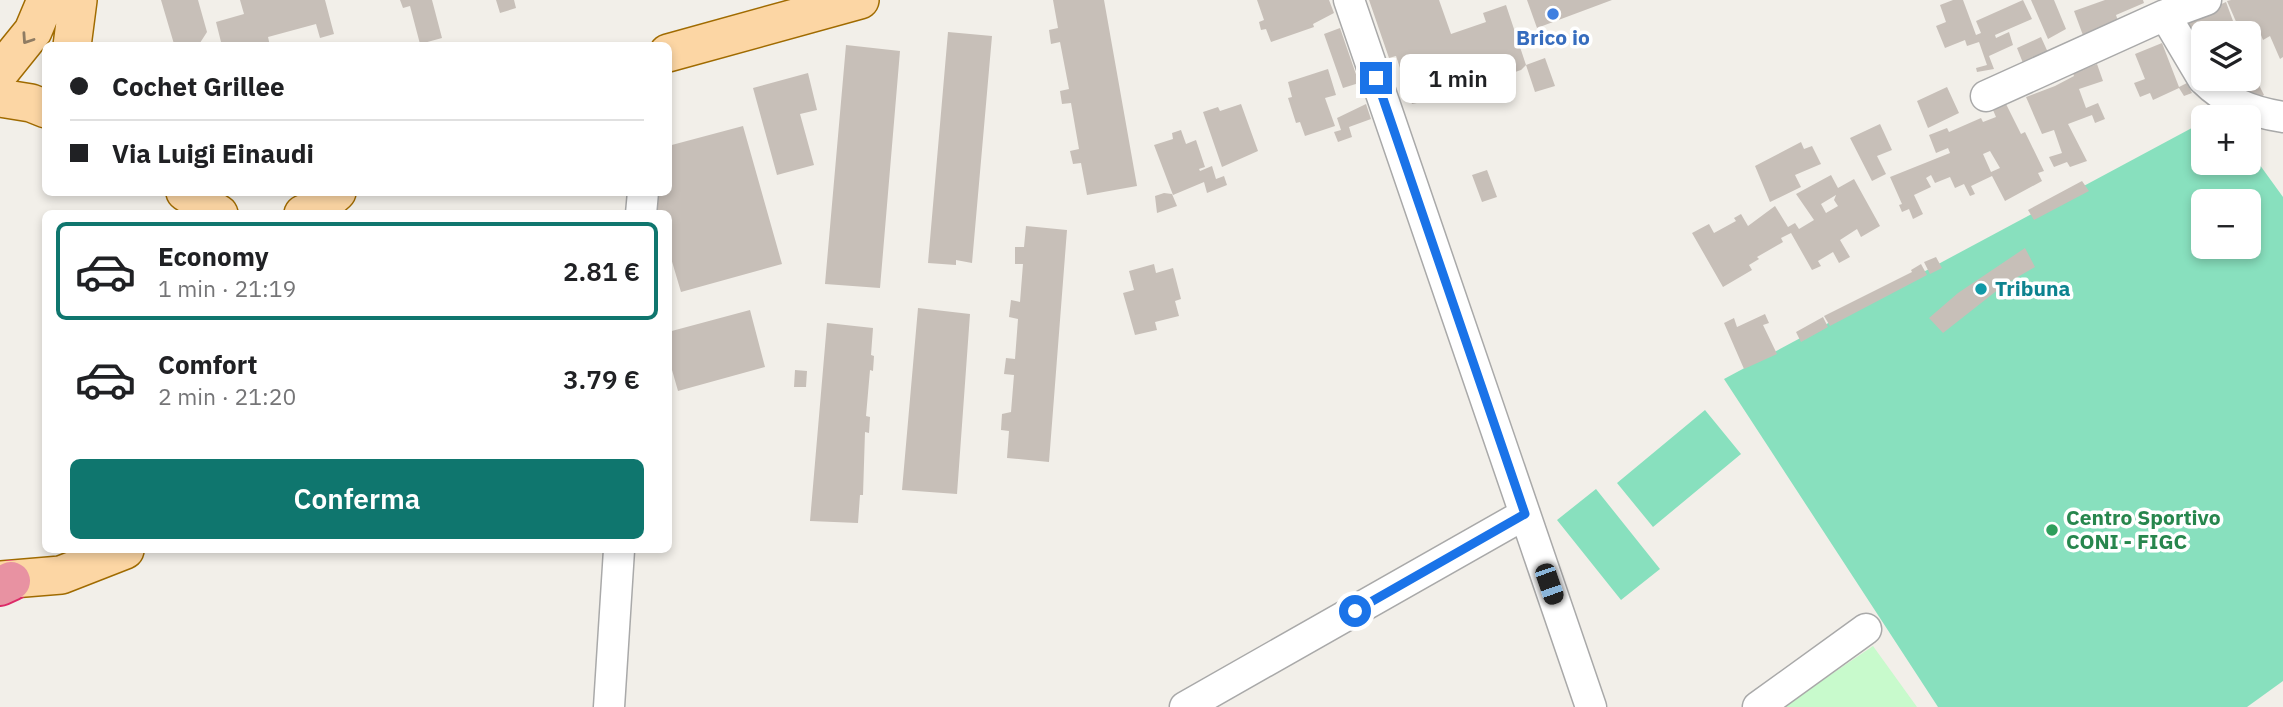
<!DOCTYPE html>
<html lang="it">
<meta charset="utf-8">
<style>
:root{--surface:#fff;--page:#f2f2f2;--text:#202124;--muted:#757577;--line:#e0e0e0;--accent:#0f766e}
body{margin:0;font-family:"IBM Plex Sans",sans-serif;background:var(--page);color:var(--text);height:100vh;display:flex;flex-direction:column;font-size:26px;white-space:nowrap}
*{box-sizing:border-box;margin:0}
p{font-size:23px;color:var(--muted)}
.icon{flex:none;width:38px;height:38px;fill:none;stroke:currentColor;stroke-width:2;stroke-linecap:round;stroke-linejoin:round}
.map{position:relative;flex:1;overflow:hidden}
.panel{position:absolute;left:42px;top:210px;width:630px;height:343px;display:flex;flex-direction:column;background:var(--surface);border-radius:10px;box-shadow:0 4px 10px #0003}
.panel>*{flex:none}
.banner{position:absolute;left:42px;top:42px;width:630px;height:154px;border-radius:10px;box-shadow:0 4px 10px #0003;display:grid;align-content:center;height:154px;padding:0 28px;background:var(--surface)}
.controls{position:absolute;left:2191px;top:21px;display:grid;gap:14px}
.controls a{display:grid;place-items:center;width:70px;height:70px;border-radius:10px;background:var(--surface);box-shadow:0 4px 10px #0003;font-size:35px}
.end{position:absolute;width:32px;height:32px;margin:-16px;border:9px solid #1a73e8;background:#fff;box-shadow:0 0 0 4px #fff}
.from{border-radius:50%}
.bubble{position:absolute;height:49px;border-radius:10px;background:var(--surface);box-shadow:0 4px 10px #0003;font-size:23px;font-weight:600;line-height:49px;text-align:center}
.car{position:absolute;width:21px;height:42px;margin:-21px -10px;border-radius:9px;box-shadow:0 0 5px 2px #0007;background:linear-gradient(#222 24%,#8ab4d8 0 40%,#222 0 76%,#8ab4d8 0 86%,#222 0)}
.banner b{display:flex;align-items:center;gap:24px;height:66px;font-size:26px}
.banner b+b{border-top:2px solid var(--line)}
.banner i{width:18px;height:18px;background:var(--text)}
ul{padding:12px 0 0;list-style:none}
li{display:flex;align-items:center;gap:21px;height:98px;margin:0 14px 10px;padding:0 14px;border:4px solid transparent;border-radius:10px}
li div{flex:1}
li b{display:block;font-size:26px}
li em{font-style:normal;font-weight:600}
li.on{border-color:var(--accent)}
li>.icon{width:63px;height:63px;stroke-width:1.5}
.primary-button{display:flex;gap:14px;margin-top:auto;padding:14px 28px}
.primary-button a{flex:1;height:80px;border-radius:10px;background:var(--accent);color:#fff;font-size:28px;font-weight:600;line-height:80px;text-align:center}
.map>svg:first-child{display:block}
</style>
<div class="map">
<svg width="2283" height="707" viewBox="0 0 2283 707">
<rect width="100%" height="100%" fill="#f2efe9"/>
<!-- park -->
<path fill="#c8facc" d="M 1873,646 L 1917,707 L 1783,707 Z"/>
<!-- pitch -->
<path fill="#88e0be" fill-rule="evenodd" d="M 2203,122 L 2203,163 L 2249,163 L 2249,150 L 2283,197 L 2283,681 L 2247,707 L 1938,707 L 1724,379 ZM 2203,201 L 2249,201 L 2249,247 L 2203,247 Z
M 1705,410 L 1741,454 L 1653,527 L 1617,483 Z
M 1596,489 L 1660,569 L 1621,600 L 1557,520 Z"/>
<!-- building -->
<path fill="#c7bfb8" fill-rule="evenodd" d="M 161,0 L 198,0 L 207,32 L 198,46 L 174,44 Z
M 240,0 L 325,0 L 334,34 L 320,38 L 316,24 L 268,37 L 270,46 L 222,46 L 216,22 L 244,14 Z
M 400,0 L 432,0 L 442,38 L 420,44 L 410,6 L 403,8 Z
M 496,0 L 514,0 L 516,8 L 500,13 Z
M 1053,0 L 1104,0 L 1137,186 L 1087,195 L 1081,163 L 1073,164 L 1070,151 L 1079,149 L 1071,103 L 1062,104 L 1060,91 L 1069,89 L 1060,42 L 1051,44 L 1049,30 L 1058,28 Z
M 1257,0 L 1329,0 L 1334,13 L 1313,24 L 1314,27 L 1271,42 L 1266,29 L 1261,30 L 1259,22 L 1264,20 Z
M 1369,0 L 1439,0 L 1451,34 L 1486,22 L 1483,13 L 1506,5 L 1526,65 L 1545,58 L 1555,86 L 1535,92 L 1526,65 L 1521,70 L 1436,99 L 1412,104 L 1396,56 L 1389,58 Z
M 1527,0 L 1612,0 L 1537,28 Z
M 1953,0 L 1963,0 L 1976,35 L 1981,33 L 1976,21 L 2023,0 L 2032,19 L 1995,35 L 1996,38 L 2009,32 L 2013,45 L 1989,56 L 1994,69 L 1977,72 L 1976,68 L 1987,65 L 1979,42 L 1967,46 L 1965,40 L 1945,48 L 1936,26 L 1946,22 L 1940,5 Z
M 2031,0 L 2054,0 L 2066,29 L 2048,39 Z
M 2105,0 L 2143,0 L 2144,3 L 2116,15 L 2120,27 L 2084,38 L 2074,11 Z
M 2231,0 L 2283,0 L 2283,57 L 2280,59 L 2270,36 L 2263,40 L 2261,35 L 2249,39 L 2249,33 L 2241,33 L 2227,1 Z
M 2226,2 L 2233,21 L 2223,25 L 2227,33 L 2203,33 L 2203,50 L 2199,41 L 2191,45 L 2179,23 Z
M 1340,28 L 1359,83 L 1343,88 L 1324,34 Z
M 948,32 L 992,36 L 972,263 L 956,260 L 956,265 L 928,263 Z
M 2041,37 L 2050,57 L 2025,68 L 2017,48 Z
M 2162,43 L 2179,87 L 2187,83 L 2192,93 L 2184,96 L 2179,88 L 2153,100 L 2150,93 L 2140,97 L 2134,83 L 2145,79 L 2135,54 Z
M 846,45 L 900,51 L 880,288 L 825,284 Z
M 2097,64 L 2103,81 L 2079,89 L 2086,108 L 2098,103 L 2105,119 L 2095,123 L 2092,115 L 2068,124 L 2087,161 L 2070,167 L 2067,162 L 2054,167 L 2049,157 L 2062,153 L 2054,130 L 2042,134 L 2026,97 L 2055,86 L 2074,76 L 2073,73 Z
M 2249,65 L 2264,95 L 2247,105 L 2233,79 L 2249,79 Z
M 1328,69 L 1336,95 L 1325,98 L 1335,126 L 1305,136 L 1300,122 L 1296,123 L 1288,98 L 1292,97 L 1288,82 Z
M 808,73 L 817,110 L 800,114 L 814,165 L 777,175 L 753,88 Z
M 1947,87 L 1959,113 L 1928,128 L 1917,101 Z
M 1241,104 L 1258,151 L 1222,167 L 1203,112 L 1218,107 L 1220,111 Z
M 1366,104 L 1371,119 L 1349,127 L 1352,137 L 1338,142 L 1334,132 L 1341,130 L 1337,118 Z
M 2006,104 L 2021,134 L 2025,132 L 2044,171 L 2038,173 L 2042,181 L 2005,201 L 1992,176 L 1971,186 L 1975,194 L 1970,196 L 1964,184 L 1955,188 L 1950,177 L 1935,183 L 1931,175 L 1926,178 L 1931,187 L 1914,195 L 1923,214 L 1913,219 L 1909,209 L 1902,212 L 1899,205 L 1902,204 L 1890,177 L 1950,153 L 1948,148 L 1936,153 L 1929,135 L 1947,128 L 1949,132 L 1981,118 L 1983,122 L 1996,117 L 1993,110 ZM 1990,151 L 2000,168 L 1991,172 L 1983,154 Z
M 1880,124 L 1892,150 L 1877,156 L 1886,174 L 1872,181 L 1850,138 Z
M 743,126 L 782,264 L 681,292 L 668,248 L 668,214 L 659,214 L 654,195 L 670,191 L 668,146 Z
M 1181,130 L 1186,144 L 1196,140 L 1205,167 L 1199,169 L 1200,171 L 1212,166 L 1216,179 L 1224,176 L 1227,185 L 1207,193 L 1204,182 L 1173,195 L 1154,145 L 1173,139 L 1172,133 Z
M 1801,142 L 1804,149 L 1812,146 L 1821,164 L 1795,175 L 1801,187 L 1770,202 L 1755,166 Z
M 1487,170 L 1497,197 L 1482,202 L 1472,175 Z
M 1831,175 L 1838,188 L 1854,179 L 1880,226 L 1861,237 L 1857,229 L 1840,240 L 1850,257 L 1839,263 L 1833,252 L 1818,261 L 1821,266 L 1812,270 L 1791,233 L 1781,238 L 1783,242 L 1757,257 L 1759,259 L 1749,265 L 1752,270 L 1723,287 L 1692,233 L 1709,224 L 1714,233 L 1736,221 L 1734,218 L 1741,214 L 1748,226 L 1775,206 L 1788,227 L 1795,223 L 1799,229 L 1814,220 L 1796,194 ZM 1836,195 L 1834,200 L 1838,206 L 1826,213 L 1821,204 Z
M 2082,181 L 2089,191 L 2034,220 L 2028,210 Z
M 1164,193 L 1172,194 L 1177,206 L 1157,213 L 1155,196 Z
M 1026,226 L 1067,230 L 1049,462 L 1007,458 L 1009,431 L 1001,430 L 1002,414 L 1011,412 L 1014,375 L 1004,374 L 1006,358 L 1015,359 L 1018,319 L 1009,317 L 1011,300 L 1020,302 L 1023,264 L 1015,264 L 1015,247 L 1024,247 Z
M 2025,248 L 2035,267 L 2004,285 L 1943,333 L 1929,318 L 1958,293 Z
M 1936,257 L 1942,268 L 1930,274 L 1924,262 Z
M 1154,264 L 1156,273 L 1173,268 L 1181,299 L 1175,301 L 1179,316 L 1155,322 L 1157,330 L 1135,335 L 1123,293 L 1134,290 L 1129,271 Z
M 1921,264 L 1927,275 L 1830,326 L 1824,316 L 1912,272 L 1911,270 Z
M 918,308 L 970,314 L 957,494 L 902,490 Z
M 750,310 L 765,367 L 678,391 L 668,356 L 668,332 Z
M 1765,314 L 1769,323 L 1763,325 L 1777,354 L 1744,369 L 1724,323 L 1734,318 L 1737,327 Z
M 1823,317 L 1828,327 L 1801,342 L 1796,332 Z
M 827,323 L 873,328 L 871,355 L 874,356 L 873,371 L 870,370 L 866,416 L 870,417 L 869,433 L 865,432 L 863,495 L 860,495 L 858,523 L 810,521 Z
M 795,370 L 807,371 L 806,387 L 794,387 Z"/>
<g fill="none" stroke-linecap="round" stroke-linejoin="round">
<defs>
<path id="minor" d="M 1349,0 L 1591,707
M 2165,15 L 2203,79
M 2203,79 C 2226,102 2251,112 2283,117
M 1986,96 L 2165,15 L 2206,0
M 641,214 L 643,192
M 609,707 L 619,550
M 1185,707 L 1525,514
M 1758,707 L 1866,629"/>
<path id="major" d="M 72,46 L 78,0
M 668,53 L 860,0
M 0,72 L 33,31 L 46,0
M 0,98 L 31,103 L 46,109
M 185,192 L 219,214
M 303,214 L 321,206 L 337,192
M 0,580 L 61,575 L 125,550"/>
<path id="highway" d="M 0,586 L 11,581"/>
</defs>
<!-- minor casing -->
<use href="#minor" stroke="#a9a9a9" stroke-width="33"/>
<!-- major casing -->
<use href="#major" stroke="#a06b00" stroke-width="40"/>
<!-- highway casing -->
<use href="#highway" stroke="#dc2a67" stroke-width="42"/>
<!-- minor -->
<use href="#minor" stroke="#fff" stroke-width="30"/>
<!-- major -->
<use href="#major" stroke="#fcd6a4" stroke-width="37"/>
<!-- highway -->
<use href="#highway" stroke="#e892a2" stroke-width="38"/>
</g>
<!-- one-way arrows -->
<defs><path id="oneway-chevron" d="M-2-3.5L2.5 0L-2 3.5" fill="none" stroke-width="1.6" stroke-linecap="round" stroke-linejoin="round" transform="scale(1.75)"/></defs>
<use stroke="#8f7c63" href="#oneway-chevron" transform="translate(27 39) rotate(124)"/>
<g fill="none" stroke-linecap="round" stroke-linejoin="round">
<!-- route -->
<path stroke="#1a73e8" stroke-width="9" d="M 1355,611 L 1525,514 L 1376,78"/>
</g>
<!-- markers -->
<circle fill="#3f7fe0" stroke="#fff" stroke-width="2.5" cx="1553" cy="14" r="7"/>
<circle fill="#0f9aa8" stroke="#fff" stroke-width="2.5" cx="1981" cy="289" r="7"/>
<circle fill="#2e9e5b" stroke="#fff" stroke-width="2.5" cx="2052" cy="530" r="7"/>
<g text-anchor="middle" stroke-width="7" stroke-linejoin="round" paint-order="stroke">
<!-- shop labels -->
<g font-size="21" font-weight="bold" fill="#366cbe" stroke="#fff">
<text x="1553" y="45">Brico io</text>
</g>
<!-- culture labels -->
<g font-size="21" font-weight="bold" fill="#0d838f" stroke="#fff" text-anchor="start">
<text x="1995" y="296">Tribuna</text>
</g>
<!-- leisure labels -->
<g font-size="21" font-weight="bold" fill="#27864d" stroke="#fff" text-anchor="start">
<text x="2066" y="525">Centro Sportivo<tspan x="2066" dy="24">CONI - FIGC</tspan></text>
</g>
</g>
</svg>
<div class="controls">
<a><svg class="icon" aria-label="layers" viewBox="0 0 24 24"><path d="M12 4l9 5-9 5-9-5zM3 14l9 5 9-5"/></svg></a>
<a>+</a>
<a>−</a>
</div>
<i class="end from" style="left:1355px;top:611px"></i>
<i class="end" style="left:1376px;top:78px"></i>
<div class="bubble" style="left:1400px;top:54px;width:116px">1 min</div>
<i class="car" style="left:1549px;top:584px;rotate:161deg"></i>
<div class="banner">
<b><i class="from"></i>Cochet Grillee</b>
<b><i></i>Via Luigi Einaudi</b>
</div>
<section class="panel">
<ul>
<li class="on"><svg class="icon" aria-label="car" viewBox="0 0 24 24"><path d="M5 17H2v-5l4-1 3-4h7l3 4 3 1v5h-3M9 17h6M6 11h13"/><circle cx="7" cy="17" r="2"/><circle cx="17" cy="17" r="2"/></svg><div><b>Economy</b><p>1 min · 21:19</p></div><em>2.81 €</em></li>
<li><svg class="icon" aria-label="car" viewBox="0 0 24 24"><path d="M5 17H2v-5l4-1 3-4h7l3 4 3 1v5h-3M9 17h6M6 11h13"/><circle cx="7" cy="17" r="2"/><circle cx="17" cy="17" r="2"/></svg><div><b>Comfort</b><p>2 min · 21:20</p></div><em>3.79 €</em></li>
</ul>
<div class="primary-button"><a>Conferma</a></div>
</section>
</div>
